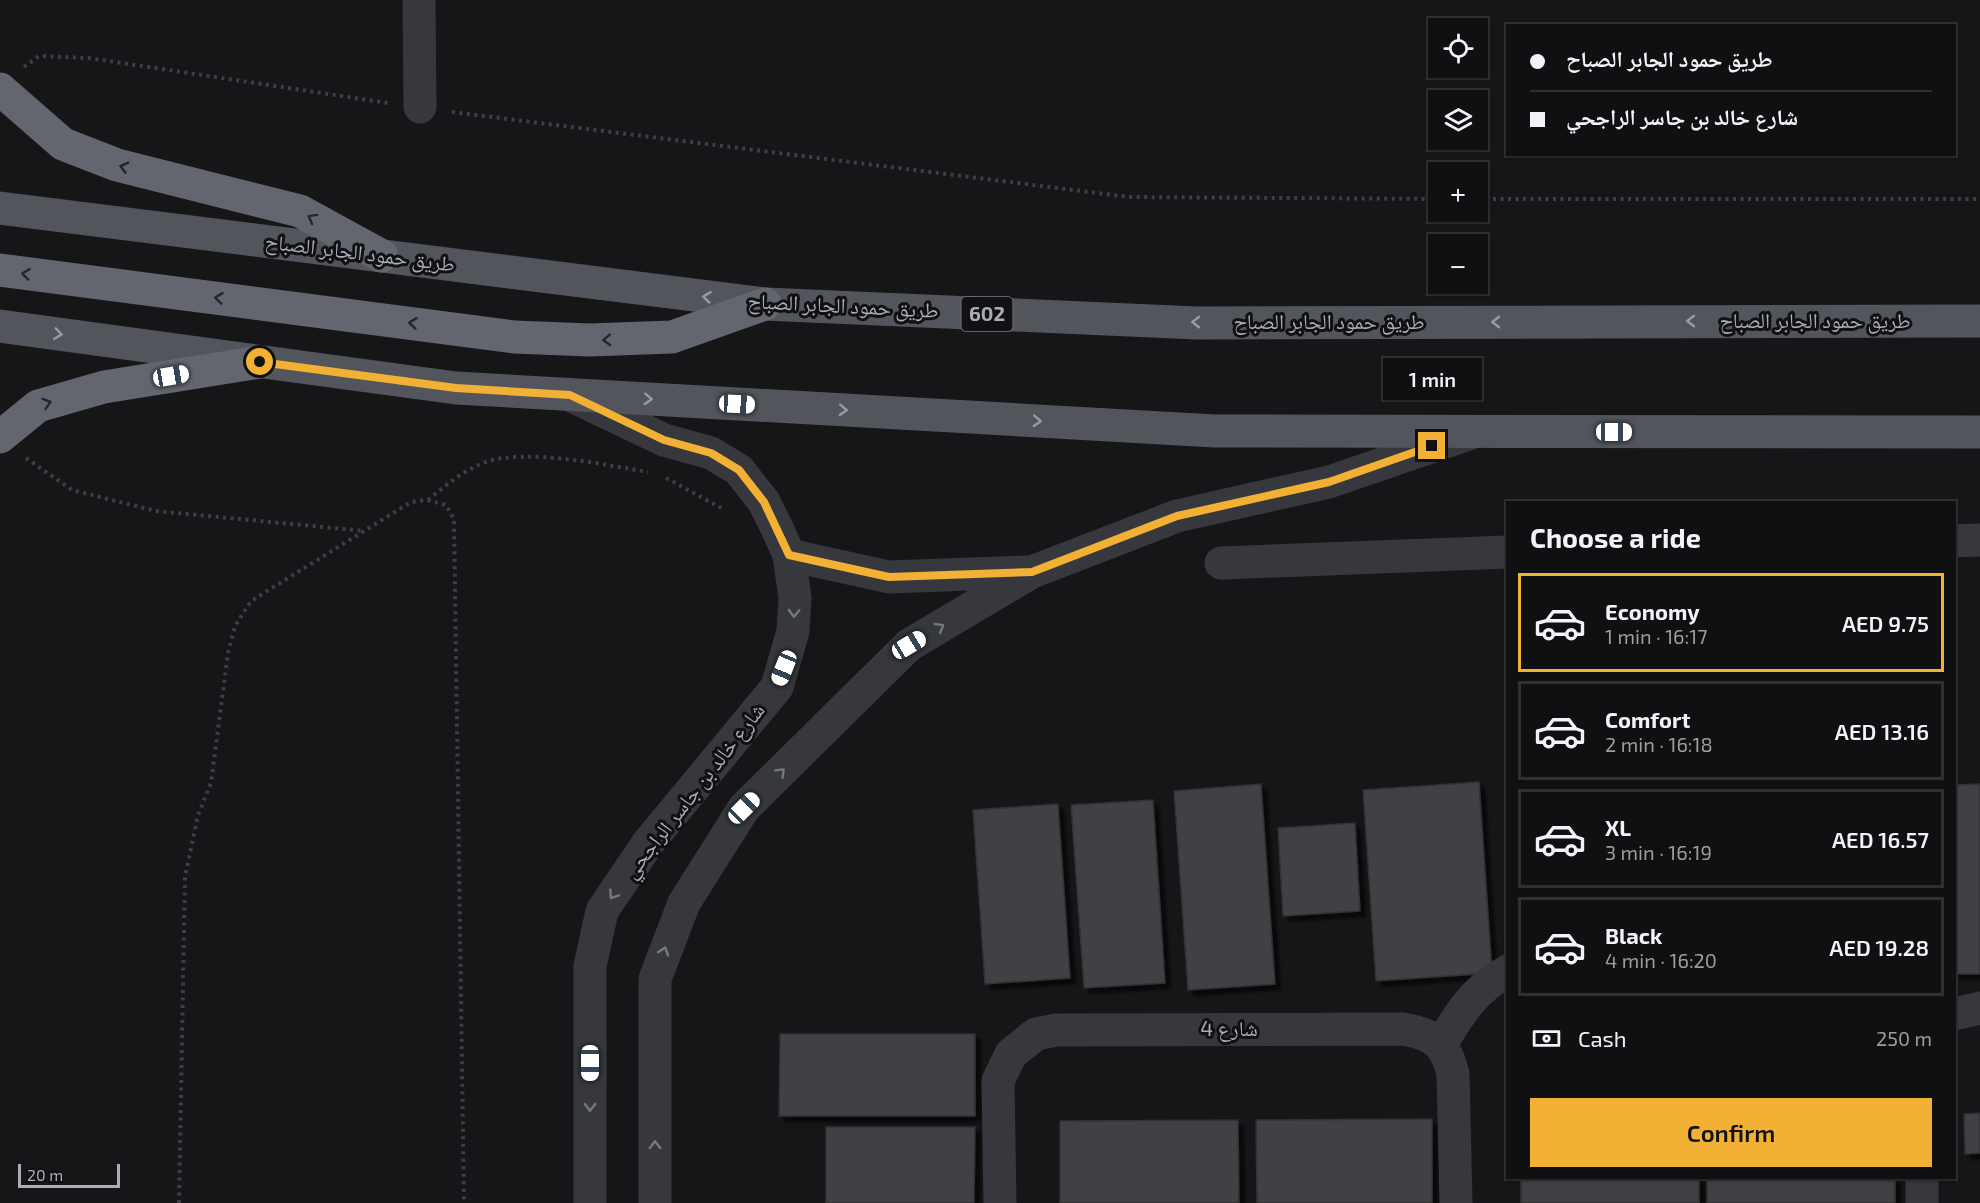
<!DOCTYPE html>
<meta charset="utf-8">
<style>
:root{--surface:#101012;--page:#1e1e20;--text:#f1f3f6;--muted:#9c9d9f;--line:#303032;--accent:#f2b134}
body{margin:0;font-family:"Exo 2","Noto Naskh Arabic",sans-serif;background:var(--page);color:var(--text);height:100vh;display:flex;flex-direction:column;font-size:22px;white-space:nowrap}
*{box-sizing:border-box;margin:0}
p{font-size:20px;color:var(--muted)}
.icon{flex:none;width:33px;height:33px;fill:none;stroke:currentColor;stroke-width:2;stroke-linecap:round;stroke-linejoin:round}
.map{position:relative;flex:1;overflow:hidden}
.sheet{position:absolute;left:1506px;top:501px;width:450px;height:678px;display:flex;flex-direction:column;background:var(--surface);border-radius:0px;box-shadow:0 2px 4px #0004,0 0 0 2px var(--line)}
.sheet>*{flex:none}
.guide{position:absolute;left:1506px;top:24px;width:450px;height:132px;border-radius:0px;box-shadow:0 2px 4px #0004,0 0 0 2px var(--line);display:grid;align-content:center;height:132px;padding:0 24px;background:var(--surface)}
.buttons{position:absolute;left:1428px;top:18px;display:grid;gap:12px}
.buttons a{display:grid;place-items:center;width:60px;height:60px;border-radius:0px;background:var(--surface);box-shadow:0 2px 4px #0004,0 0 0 2px var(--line);font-size:30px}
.scale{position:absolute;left:18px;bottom:15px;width:102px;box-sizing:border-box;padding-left:6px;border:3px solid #a8adb8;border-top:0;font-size:16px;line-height:21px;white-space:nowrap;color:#a8adb8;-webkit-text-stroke:4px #111113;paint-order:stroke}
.end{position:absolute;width:27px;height:27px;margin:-14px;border:8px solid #f2b134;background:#111;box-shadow:0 0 0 3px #111}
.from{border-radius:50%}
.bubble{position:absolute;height:42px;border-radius:0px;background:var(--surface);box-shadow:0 2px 4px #0004,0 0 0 2px var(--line);font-size:20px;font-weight:600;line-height:42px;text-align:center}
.car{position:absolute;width:18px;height:36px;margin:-18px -9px;border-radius:8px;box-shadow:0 0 4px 2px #0007;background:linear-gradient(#fff 24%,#345 0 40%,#fff 0 76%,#345 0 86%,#fff 0)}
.guide b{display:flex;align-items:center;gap:21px;height:57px;font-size:22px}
.guide b+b{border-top:2px solid var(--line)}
.guide i{width:15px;height:15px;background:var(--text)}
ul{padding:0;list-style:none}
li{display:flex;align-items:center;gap:18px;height:99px;margin:0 12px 9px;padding:0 12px;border:3px solid var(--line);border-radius:0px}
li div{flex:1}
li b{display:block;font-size:22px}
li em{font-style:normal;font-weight:600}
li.selected{border-color:var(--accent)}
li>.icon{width:54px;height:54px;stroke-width:1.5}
h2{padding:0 24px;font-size:27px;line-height:72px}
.pay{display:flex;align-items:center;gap:15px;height:66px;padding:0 24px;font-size:22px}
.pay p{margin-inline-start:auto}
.primary-button{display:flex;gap:12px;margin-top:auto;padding:12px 24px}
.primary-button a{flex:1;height:69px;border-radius:0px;background:var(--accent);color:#111;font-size:24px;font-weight:600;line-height:69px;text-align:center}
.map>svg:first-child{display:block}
</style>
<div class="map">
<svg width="1980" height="1203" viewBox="0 0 1980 1203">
<defs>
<filter id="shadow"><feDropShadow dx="5.5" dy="5.5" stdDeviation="1.5" flood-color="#0009"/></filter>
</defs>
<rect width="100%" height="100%" fill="#161618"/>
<!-- building -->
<path fill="#404145" stroke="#303034" stroke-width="1.5" filter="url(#shadow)" d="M 1479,782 L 1492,973 L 1376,981 L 1363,790 Z
M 1261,784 L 1275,984 L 1188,990 L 1174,791 Z
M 1980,784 L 1980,974 L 1954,974 L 1954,785 Z
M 1153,800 L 1165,983 L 1084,988 L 1071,805 Z
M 1058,804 L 1070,978 L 985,984 L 973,810 Z
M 1355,823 L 1360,911 L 1283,916 L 1278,828 Z
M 780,1034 L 975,1034 L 975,1116 L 779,1116 Z
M 1980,1113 L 1980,1153 L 1965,1154 L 1964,1114 Z
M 1432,1119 L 1432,1203 L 1257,1203 L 1256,1120 Z
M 1238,1120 L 1239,1203 L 1060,1203 L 1060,1121 Z
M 826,1127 L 975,1127 L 974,1203 L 826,1203 Z
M 1521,1178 L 1699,1178 L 1699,1203 L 1521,1203 Z
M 1707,1178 L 1895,1178 L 1895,1203 L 1707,1203 Z"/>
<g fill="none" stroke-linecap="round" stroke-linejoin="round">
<!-- path -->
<path stroke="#3d3f44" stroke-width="4" stroke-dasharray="3 4.5" stroke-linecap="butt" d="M 24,67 L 39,56 L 89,58 L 388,103
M 452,112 L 1129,197 L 1438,199
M 1478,199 L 1980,199
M 26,458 L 72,490 L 156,511 L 365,531
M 666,478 L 725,510
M 428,500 C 446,485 464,470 486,462 C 526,448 606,465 648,472
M 179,1203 L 185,877 L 198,815 L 211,783 L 228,653 L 235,626 L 251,601 L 411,502 L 427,500 L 446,505 L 454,519 L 464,1203"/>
<!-- minor -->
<path stroke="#37383d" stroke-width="33" d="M 419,0 L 420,107
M 570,395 L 664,440 L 711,453 L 739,470 L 764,502 L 777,528 L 789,555 L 795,598 L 793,631 L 777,687 L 648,843 L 602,911 L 590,966 L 590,1203
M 1954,541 L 1980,540
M 789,555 L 889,577 L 1027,572
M 1221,563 L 1508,552
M 1954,1014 L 1980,1008
M 1441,1045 C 1458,1015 1476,987 1508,971
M 1922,1178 L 1922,1203
M 655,1203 L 655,979 L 684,903 L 744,808 L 909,645 L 1032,572 L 1177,516 L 1329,482 L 1469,434
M 1000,1203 L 998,1081 L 1011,1054 L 1036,1034 L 1056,1030 L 1403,1029 C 1433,1034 1446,1043 1453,1074 L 1456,1203"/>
<!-- major -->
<path stroke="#53555c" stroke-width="33" d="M 0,208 L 765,304 L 1197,323 L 1980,321
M 0,326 L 456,388 L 1215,431 L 1980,432"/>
<!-- highway -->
<path stroke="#63666e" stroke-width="33" d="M 0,89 L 63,144 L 117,165 L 300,211 L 382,256
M 0,270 L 514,337 L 590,340 L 672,337 L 765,304
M 0,437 L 38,406 L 104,387 L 260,362"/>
</g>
<!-- one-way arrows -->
<defs><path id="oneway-chevron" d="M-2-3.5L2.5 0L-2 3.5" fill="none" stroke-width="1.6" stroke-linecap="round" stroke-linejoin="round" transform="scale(1.5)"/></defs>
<g stroke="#26262a">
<use href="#oneway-chevron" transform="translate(124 167) rotate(-165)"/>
<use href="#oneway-chevron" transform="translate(312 218) rotate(-151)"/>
<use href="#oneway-chevron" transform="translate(26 274) rotate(-173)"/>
<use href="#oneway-chevron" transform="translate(219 298) rotate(-173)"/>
<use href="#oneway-chevron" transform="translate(413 323) rotate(-173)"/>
<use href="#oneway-chevron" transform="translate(607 340) rotate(177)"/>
<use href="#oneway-chevron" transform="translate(47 403) rotate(-17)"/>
</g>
<g stroke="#979ba6">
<use href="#oneway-chevron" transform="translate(707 297) rotate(-173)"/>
<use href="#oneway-chevron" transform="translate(1691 321) rotate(180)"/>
<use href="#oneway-chevron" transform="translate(1196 322) rotate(-179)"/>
<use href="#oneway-chevron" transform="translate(1496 322) rotate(180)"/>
<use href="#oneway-chevron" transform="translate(58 334) rotate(8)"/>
<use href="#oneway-chevron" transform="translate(648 399) rotate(3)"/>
<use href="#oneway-chevron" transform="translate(843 410) rotate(3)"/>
<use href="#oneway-chevron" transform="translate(1037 421) rotate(3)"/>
</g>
<g stroke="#757881">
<use href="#oneway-chevron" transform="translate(794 613) rotate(92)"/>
<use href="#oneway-chevron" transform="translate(940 627) rotate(-31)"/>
<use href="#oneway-chevron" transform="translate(781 772) rotate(-45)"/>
<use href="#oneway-chevron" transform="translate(613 895) rotate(124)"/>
<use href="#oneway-chevron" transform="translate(664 951) rotate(-72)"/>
<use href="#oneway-chevron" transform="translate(590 1107) rotate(90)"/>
<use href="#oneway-chevron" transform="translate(655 1145) rotate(-90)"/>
</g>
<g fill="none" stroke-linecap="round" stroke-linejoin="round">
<!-- route -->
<path stroke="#f2b134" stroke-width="8" d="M 260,362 L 456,388 L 570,395 L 664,440 L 711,453 L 739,470 L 764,502 L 789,555 L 889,577 L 1032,572 L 1177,516 L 1329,482 L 1432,446"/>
</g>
<g text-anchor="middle" stroke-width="6" stroke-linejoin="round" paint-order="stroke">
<!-- shield labels -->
<rect fill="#111113" stroke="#7b7e86" stroke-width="1.5" x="961.5" y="297" width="51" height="34" rx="4.5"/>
<g font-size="20" font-weight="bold" fill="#a8adb8">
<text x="987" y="321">602</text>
</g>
<!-- street labels -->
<g font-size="21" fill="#a8adb8" stroke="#111113">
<text transform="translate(360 253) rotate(7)" y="7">طريق حمود الجابر الصباح</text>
<text transform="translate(843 306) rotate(3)" y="7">طريق حمود الجابر الصباح</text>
<text x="1815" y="328">طريق حمود الجابر الصباح</text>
<text x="1329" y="329">طريق حمود الجابر الصباح</text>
<text transform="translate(694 791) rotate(-52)" y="7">شارع خالد بن جاسر الراجحي</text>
<text x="1229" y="1036">شارع 4</text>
</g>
</g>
</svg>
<div class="buttons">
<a><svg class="icon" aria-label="locate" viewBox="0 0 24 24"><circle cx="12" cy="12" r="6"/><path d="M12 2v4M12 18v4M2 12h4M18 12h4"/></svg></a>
<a><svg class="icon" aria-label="layers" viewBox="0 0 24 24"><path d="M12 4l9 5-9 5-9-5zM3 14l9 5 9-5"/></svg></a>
<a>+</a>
<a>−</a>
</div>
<div class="scale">20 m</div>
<i class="end from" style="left:260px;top:362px"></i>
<i class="end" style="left:1432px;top:446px"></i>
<div class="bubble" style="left:1383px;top:358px;width:99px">1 min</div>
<i class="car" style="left:171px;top:376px;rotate:80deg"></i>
<i class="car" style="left:737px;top:404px;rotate:93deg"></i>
<i class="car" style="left:1614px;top:432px;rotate:90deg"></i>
<i class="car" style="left:909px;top:645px;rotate:59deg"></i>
<i class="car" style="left:784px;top:668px;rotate:202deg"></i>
<i class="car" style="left:744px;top:808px;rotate:45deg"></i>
<i class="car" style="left:590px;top:1063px;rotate:180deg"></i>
<div class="guide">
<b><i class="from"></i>طريق حمود الجابر الصباح</b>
<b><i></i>شارع خالد بن جاسر الراجحي</b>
</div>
<section class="sheet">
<h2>Choose a ride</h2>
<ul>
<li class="selected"><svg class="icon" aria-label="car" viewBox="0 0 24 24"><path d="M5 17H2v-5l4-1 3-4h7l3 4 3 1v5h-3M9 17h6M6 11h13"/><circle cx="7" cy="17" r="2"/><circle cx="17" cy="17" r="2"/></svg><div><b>Economy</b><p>1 min · 16:17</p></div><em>AED 9.75</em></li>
<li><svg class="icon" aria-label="car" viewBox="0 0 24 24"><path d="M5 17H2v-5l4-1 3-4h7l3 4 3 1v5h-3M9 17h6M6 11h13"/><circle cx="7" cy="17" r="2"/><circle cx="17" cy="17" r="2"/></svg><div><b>Comfort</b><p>2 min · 16:18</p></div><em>AED 13.16</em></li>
<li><svg class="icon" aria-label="car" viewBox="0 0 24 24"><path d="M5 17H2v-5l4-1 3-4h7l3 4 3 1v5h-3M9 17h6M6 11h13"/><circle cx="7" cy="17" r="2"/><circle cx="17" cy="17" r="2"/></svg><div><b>XL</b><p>3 min · 16:19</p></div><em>AED 16.57</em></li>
<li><svg class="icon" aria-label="car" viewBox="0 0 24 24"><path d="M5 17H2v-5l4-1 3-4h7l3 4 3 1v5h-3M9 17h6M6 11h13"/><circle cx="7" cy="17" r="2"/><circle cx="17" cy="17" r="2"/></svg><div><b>Black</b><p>4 min · 16:20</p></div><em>AED 19.28</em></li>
</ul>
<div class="pay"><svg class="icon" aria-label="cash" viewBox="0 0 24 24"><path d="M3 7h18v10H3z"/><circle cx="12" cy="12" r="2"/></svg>Cash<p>250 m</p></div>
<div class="primary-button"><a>Confirm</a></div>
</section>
</div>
